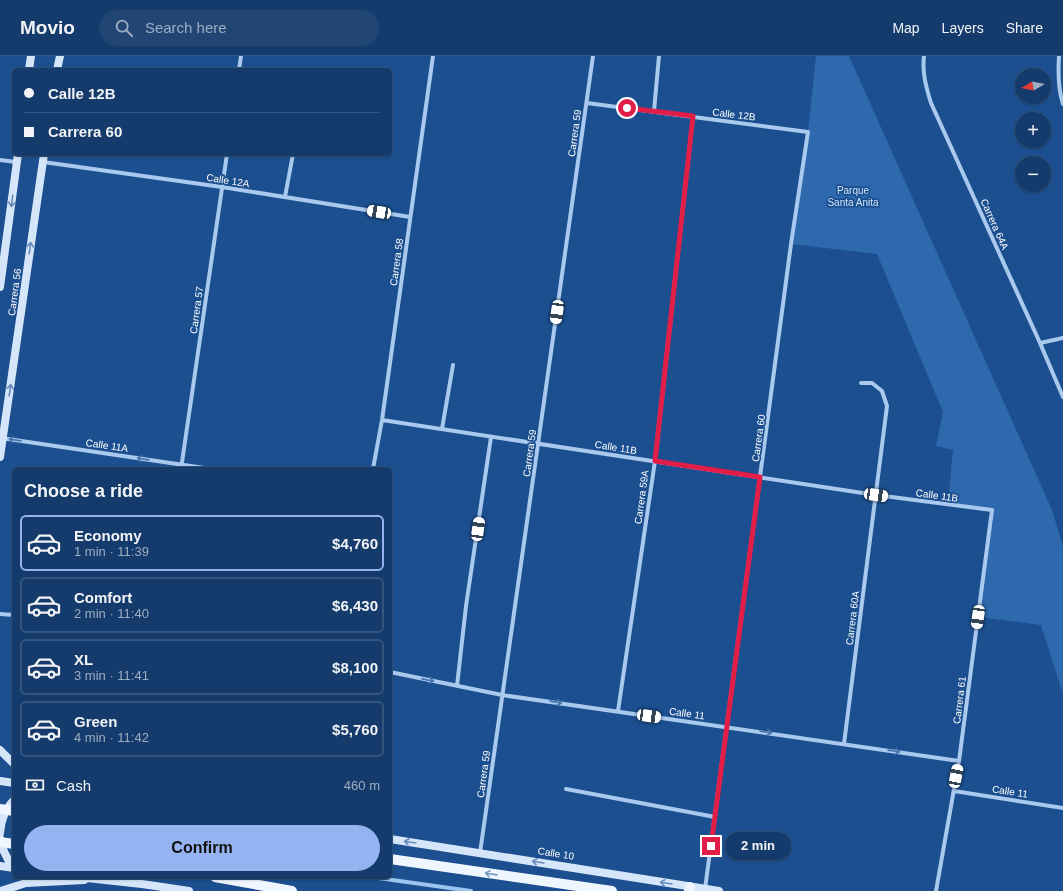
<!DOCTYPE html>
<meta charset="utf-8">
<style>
:root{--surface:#143b6b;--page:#214673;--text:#f1f3f6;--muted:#9dadc1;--line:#33557e;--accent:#95b2f1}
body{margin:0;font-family:Arial,sans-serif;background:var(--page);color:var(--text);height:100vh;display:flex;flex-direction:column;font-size:15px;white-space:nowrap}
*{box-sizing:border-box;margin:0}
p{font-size:13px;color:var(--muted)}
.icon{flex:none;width:22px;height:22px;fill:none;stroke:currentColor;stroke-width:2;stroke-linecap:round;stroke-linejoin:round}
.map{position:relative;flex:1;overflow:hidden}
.details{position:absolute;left:12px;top:411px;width:380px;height:412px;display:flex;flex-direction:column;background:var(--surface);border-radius:6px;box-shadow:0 1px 3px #0004,0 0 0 1px var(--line)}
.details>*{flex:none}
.banner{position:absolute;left:12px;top:12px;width:380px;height:88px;border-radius:6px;box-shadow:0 1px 3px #0004,0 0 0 1px var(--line);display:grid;align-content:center;height:88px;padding:0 12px;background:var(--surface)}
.needle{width:26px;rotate:260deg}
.controls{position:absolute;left:1015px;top:12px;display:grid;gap:8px}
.controls a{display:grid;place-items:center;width:36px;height:36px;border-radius:50%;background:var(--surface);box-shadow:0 1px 3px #0004,0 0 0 1px var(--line);font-size:20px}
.end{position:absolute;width:18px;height:18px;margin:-9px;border:5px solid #e11d48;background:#fff;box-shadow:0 0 0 2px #fff}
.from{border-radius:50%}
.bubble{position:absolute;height:28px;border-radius:14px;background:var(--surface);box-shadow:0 1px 3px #0004,0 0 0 1px var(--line);font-size:13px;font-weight:600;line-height:28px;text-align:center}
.car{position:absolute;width:12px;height:24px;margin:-12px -6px;border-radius:5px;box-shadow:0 0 3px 1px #0007;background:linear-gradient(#fff 24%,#345 0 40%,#fff 0 76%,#345 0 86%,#fff 0)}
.banner b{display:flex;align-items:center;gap:14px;height:38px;font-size:15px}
.banner b+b{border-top:1px solid var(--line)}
.banner i{width:10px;height:10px;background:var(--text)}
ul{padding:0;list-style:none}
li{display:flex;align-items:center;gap:12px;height:56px;margin:0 8px 6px;padding:0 4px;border:2px solid var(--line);border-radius:6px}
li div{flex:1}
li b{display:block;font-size:15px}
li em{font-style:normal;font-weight:600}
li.active{border-color:var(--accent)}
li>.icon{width:36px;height:36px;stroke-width:1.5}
h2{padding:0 12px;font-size:18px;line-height:48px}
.pay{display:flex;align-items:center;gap:10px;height:44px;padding:0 12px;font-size:15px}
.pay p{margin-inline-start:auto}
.cta{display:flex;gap:8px;margin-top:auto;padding:8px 12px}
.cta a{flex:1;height:46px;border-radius:24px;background:var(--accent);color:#111;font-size:16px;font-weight:600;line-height:46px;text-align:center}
header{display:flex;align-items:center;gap:24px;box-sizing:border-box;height:56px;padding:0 20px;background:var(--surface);border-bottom:1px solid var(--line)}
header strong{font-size:19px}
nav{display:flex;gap:22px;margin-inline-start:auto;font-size:14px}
.search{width:280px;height:36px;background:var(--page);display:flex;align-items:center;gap:10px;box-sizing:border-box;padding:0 14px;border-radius:22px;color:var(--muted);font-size:15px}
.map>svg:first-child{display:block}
</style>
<header>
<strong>Movio</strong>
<div class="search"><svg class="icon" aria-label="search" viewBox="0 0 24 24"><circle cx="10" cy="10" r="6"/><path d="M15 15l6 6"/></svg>Search here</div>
<nav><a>Map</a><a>Layers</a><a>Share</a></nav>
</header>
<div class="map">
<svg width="1063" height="835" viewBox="0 0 1063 835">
<rect width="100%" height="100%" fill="#1b4f8f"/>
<!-- green -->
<path fill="#2e69ad" d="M 816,0 L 849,0 L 1052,454 L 1063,490 L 1063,638 L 1041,569 L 978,561 L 991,454 L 948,449 L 953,394 L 936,390 L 943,356 L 877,198 L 791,188 L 808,76 Z"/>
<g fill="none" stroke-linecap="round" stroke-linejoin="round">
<!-- stream -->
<path stroke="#9cc4f0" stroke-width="4" d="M 371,821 L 471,835"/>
<!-- street -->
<path stroke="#a9c9ee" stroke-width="4" d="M 924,0 C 922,16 926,31 931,47 L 1040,287 L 1063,341
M 1059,0 C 1058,16 1058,33 1063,48
M 239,14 L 241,0
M 587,47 L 808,76 L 791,188 L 705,833
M 654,55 L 659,0
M 0,104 L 16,106
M 43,106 L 222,131 L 410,161
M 285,141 L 293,98
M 1040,287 L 1063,282
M 382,364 L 876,439 L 992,454 L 959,705 L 936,835
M 442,373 L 453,309
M 1,382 L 211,413
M 181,413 L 227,98
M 373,413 L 382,364 L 433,0
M 0,558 L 14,559
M 390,616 L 502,639 L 959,705
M 457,630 L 466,550 L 491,381
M 618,655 L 655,405 L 693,60
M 844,688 L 887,350 L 882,335 L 872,327 L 861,327
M 566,733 L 715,761
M 954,735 L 1063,752
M 480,797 L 593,0"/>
<!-- secondary -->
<path stroke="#d6e6fa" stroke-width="8" d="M 29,14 L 31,0
M 57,14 L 60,0
M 0,231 L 18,98
M 0,401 L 44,98
M 0,694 L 14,708
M 0,725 L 14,727
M 0,777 C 1,764 5,753 14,744
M 0,782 C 2,794 6,802 14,812
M 390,783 L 719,835
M 0,810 L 14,812
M 78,821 L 142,828 L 189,835
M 1,835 L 26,827 L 84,824"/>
<!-- primary -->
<path stroke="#f0f6ff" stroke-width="10" d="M 390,803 L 612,835
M 215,821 L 292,835
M 689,835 L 690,831"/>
<!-- primary-bridge -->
<path stroke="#f0f6ff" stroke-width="10" d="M 0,753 L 14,755
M 0,786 L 14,788"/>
</g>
<!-- one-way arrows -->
<defs><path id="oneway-shaft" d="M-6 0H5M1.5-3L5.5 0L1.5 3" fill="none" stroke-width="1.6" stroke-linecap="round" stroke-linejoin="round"/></defs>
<g stroke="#668bba">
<use href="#oneway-shaft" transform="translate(12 145) rotate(98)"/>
<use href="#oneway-shaft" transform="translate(30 192) rotate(-82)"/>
<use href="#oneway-shaft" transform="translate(10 334) rotate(-82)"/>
<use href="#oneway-shaft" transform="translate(410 786) rotate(-171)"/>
<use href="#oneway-shaft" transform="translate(538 806) rotate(-171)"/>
<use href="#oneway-shaft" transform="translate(666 827) rotate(-171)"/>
</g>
<g stroke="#4674ac">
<use href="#oneway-shaft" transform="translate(15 384) rotate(-172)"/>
<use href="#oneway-shaft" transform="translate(143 403) rotate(-172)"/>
<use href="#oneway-shaft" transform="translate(428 624) rotate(11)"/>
<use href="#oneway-shaft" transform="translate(556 646) rotate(8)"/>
<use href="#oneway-shaft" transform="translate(766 676) rotate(8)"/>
<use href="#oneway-shaft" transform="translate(894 695) rotate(8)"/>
</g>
<use stroke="#7b9ac1" href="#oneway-shaft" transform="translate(491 818) rotate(-172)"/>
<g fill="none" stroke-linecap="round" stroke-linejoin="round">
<!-- route -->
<path stroke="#e11d48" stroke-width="5" d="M 627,52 L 693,60 L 655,405 L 760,421 L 711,790"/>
</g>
<g text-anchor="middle" stroke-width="3.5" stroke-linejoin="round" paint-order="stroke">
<!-- street labels -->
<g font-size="10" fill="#fff" stroke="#1b4f8f">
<text transform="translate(734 58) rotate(7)" y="4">Calle 12B</text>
<text transform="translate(574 77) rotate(-82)" y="4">Carrera 59</text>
<text transform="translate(228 124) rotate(9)" y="4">Calle 12A</text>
<text transform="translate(995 168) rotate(66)" y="4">Carrera 64A</text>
<text transform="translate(396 206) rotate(-82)" y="4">Carrera 58</text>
<text transform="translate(14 236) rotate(-82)" y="4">Carrera 56</text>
<text transform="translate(196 254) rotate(-82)" y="4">Carrera 57</text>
<text transform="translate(758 382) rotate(-82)" y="4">Carrera 60</text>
<text transform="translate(107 389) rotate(8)" y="4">Calle 11A</text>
<text transform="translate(616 391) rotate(9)" y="4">Calle 11B</text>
<text transform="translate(529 397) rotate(-82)" y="4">Carrera 59</text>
<text transform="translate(937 439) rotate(8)" y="4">Calle 11B</text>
<text transform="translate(641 441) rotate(-82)" y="4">Carrera 59A</text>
<text transform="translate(852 562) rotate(-83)" y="4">Carrera 60A</text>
<text transform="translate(959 644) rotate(-83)" y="4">Carrera 61</text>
<text transform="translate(687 657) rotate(8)" y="4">Calle 11</text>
<text transform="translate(483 718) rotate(-82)" y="4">Carrera 59</text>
<text transform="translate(1010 735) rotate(9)" y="4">Calle 11</text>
<text transform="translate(556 797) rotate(9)" y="4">Calle 10</text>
</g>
<!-- park labels -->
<g font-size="10" fill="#cfe3fa" stroke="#1b4f8f">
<text x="853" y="138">Parque<tspan x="853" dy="12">Santa Anita</tspan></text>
</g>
</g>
</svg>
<div class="controls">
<a><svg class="needle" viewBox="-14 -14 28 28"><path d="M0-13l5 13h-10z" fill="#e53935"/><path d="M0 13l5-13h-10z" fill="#9dadc1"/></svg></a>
<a>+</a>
<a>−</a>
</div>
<i class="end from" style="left:627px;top:52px"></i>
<i class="end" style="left:711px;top:790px"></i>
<div class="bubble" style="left:725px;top:776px;width:66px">2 min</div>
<i class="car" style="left:379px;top:156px;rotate:279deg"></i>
<i class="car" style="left:557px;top:256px;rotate:188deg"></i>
<i class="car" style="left:876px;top:439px;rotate:98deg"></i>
<i class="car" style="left:478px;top:473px;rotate:8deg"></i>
<i class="car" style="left:978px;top:561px;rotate:188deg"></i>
<i class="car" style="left:649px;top:660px;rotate:98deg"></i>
<i class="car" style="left:956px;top:720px;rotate:11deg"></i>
<div class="banner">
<b><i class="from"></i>Calle 12B</b>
<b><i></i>Carrera 60</b>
</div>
<section class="details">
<h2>Choose a ride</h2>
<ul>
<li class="active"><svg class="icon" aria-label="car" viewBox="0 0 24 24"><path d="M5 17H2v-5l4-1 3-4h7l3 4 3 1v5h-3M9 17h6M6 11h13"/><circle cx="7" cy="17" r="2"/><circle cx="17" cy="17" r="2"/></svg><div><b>Economy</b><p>1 min · 11:39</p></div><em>$4,760</em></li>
<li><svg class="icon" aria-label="car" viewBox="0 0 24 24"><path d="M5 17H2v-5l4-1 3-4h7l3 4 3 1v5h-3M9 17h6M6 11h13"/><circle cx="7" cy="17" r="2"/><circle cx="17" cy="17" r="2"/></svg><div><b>Comfort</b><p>2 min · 11:40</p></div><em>$6,430</em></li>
<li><svg class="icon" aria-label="car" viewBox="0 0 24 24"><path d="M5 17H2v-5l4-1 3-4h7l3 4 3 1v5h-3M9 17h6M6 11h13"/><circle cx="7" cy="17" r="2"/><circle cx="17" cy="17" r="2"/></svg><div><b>XL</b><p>3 min · 11:41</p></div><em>$8,100</em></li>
<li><svg class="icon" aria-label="car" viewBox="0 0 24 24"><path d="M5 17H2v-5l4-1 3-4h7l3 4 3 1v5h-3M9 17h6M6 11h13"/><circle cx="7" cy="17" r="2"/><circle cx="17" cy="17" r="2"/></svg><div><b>Green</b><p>4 min · 11:42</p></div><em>$5,760</em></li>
</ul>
<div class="pay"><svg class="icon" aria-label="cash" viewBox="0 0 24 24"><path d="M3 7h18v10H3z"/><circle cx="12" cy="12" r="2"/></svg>Cash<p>460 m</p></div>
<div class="cta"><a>Confirm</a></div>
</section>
</div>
